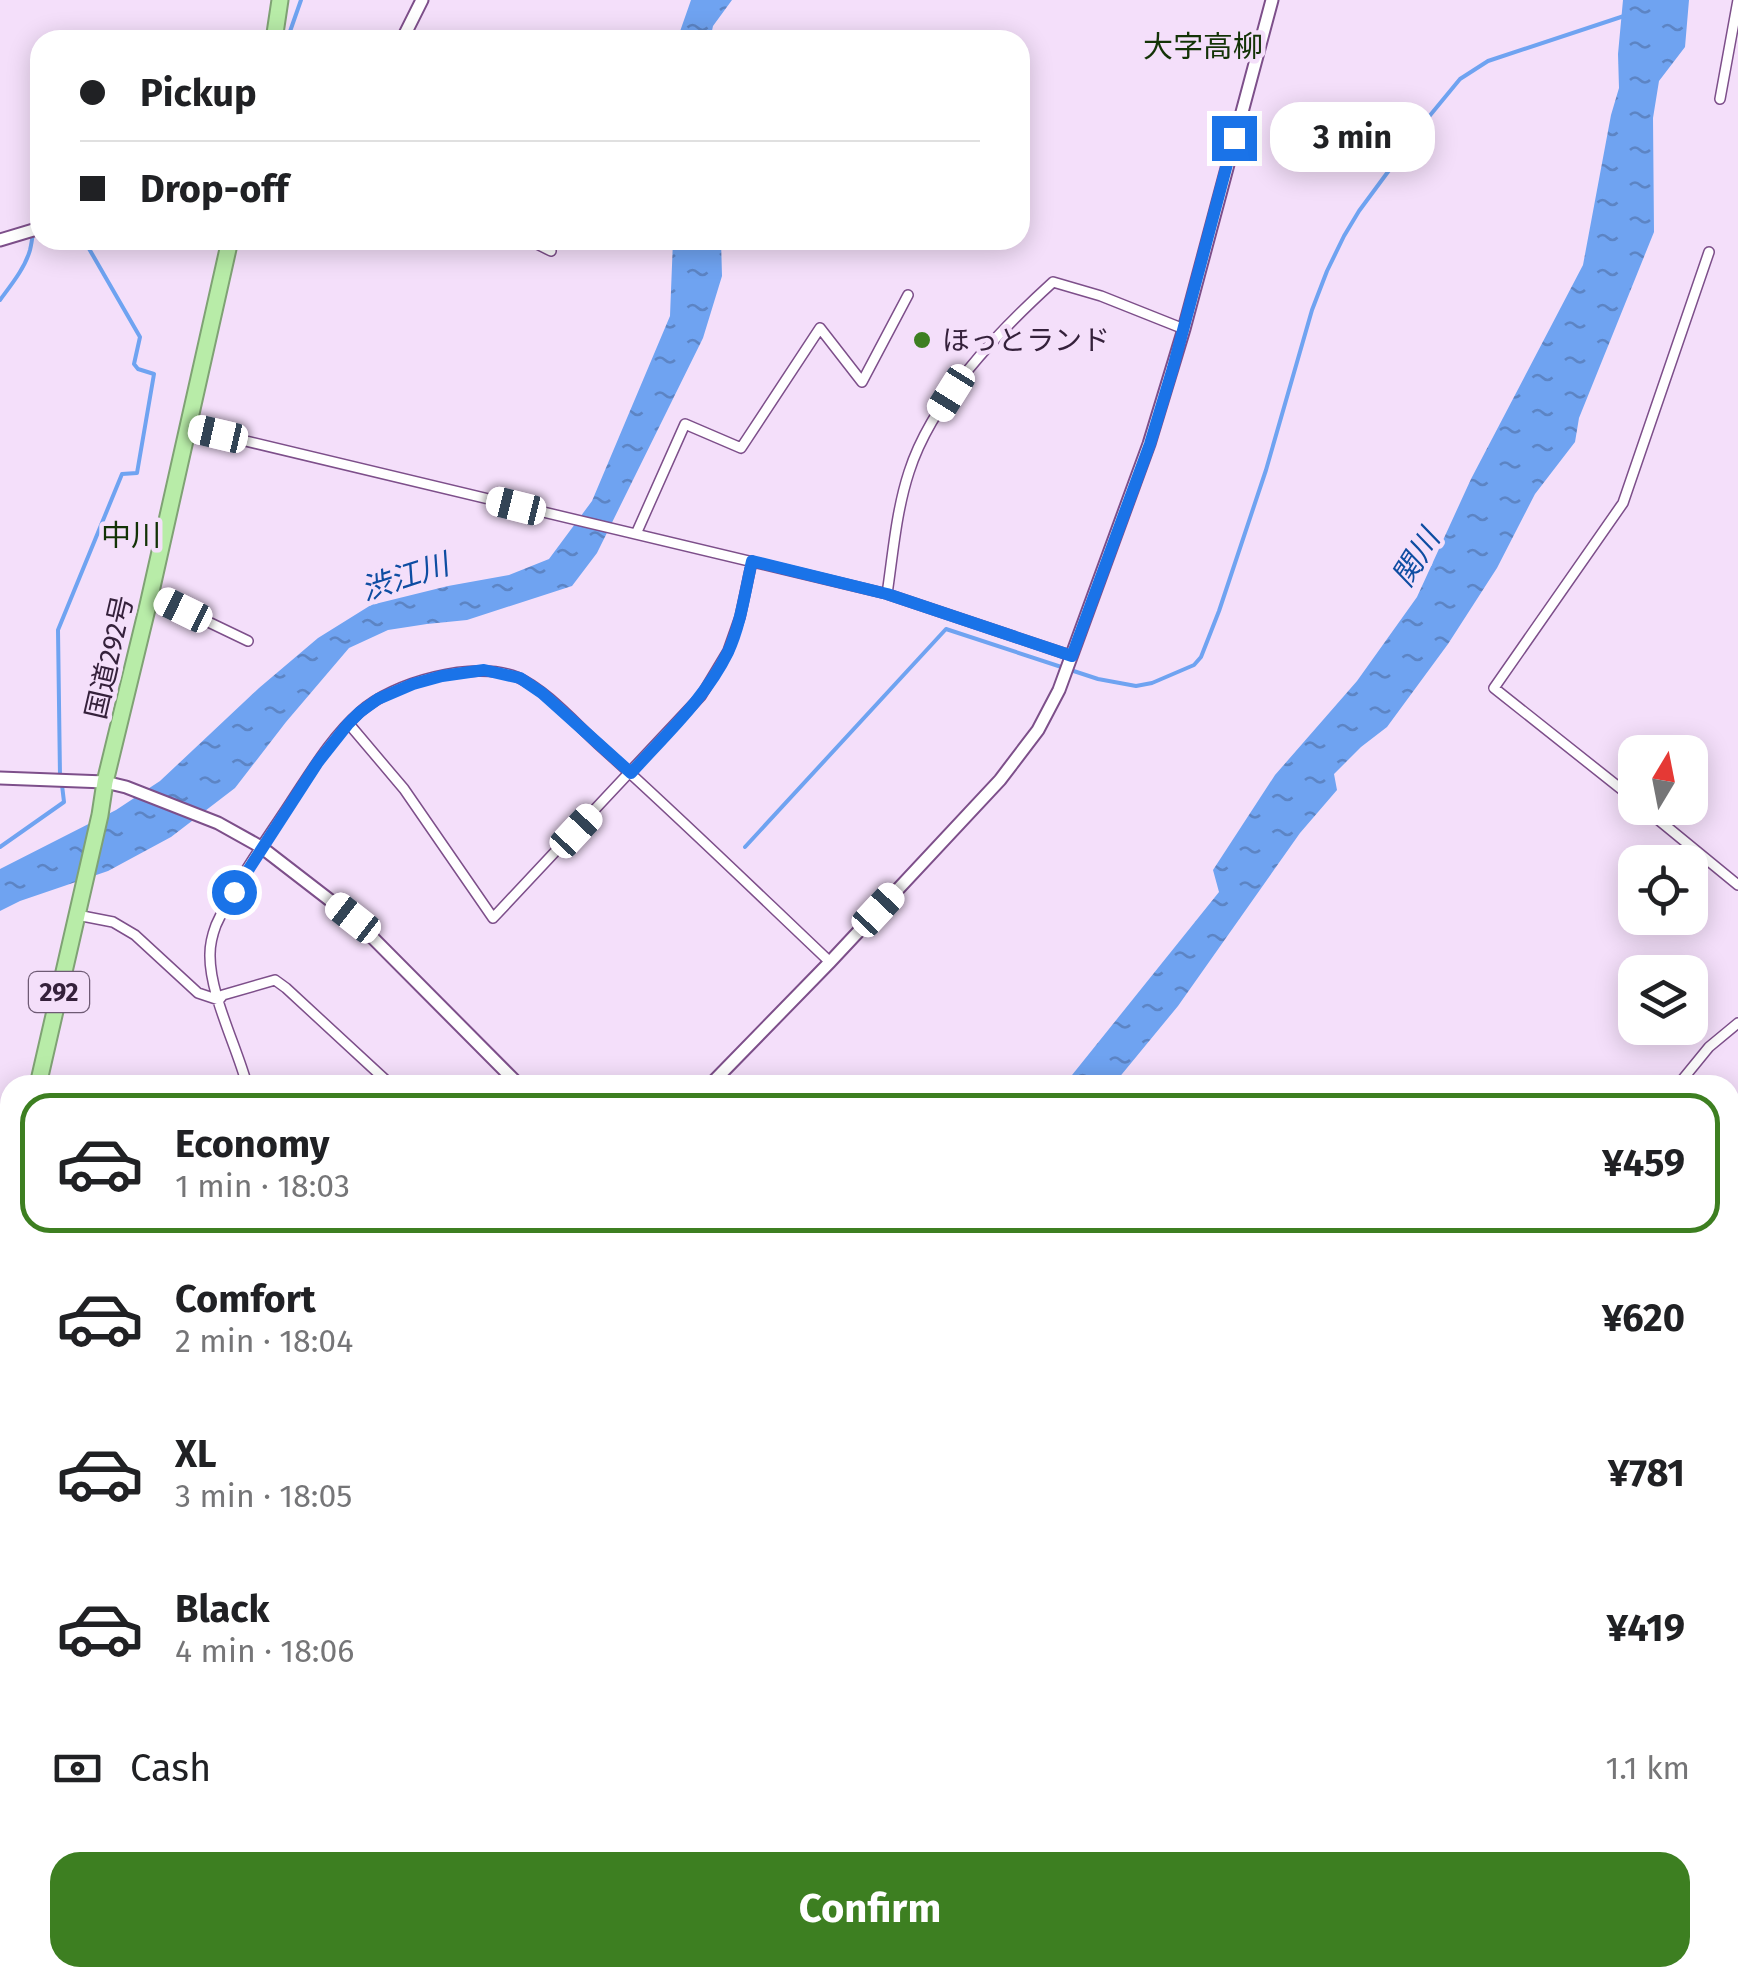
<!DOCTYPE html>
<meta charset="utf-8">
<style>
:root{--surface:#fff;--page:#f2f2f2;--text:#202124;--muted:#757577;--line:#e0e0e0;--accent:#3d7f21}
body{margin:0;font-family:"Fira Sans","Noto Sans JP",sans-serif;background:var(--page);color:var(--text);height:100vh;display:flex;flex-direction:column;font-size:38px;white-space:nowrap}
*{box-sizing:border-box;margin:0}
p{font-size:32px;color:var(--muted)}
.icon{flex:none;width:55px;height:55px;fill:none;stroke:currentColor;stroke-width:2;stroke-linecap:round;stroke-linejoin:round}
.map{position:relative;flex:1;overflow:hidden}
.drawer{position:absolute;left:0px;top:1075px;width:1740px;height:912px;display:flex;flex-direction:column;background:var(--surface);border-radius:30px 30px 0 0;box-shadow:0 5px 25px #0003}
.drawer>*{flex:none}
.guide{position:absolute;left:30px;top:30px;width:1000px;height:220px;border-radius:30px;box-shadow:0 5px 25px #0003;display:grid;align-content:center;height:220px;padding:0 50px;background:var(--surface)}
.needle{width:65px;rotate:10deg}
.fabs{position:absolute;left:1618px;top:735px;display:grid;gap:20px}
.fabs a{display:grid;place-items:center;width:90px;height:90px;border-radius:20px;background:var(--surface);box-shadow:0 5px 25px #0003;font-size:50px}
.end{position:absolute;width:45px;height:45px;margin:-22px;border:12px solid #1a73e8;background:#fff;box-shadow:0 0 0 5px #fff}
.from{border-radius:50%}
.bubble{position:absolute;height:70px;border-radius:30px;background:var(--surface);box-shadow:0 5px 25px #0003;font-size:32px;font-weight:700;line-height:70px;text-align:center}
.car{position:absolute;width:30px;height:60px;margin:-30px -15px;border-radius:12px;box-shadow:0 0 8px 2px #0007;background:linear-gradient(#fff 24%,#345 0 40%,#fff 0 76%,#345 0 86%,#fff 0)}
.guide b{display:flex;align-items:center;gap:35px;height:95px;font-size:38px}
.guide b+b{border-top:2px solid var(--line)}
.guide i{width:25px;height:25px;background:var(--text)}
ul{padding:18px 0 0;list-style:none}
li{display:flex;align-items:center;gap:30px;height:140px;margin:0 20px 15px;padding:0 30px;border:5px solid transparent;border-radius:30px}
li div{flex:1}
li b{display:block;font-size:38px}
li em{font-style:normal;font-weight:700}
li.on{border-color:var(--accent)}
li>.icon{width:90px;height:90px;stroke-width:1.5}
.pay{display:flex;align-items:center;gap:25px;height:110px;padding:0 50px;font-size:38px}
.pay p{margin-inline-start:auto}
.cta{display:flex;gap:20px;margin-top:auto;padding:20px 50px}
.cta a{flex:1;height:115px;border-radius:30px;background:var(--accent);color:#fff;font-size:40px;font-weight:700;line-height:115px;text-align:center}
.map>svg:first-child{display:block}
</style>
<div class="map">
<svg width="1738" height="1987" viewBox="0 0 1738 1987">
<defs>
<pattern id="water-ripples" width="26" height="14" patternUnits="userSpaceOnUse" patternTransform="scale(2.5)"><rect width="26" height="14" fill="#6fa3f1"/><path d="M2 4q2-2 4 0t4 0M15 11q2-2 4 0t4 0" fill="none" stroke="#5c84c4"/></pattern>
</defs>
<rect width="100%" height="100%" fill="#f4dffa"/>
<!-- water -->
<path fill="url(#water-ripples)" d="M 691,0 L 732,0 L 713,26 L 710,40 L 677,40 Z
M 1623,0 L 1689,0 L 1685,47 L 1659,81 L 1653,118 L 1654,232 L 1579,418 L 1575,442 L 1535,494 L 1497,568 L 1448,644 L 1387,727 L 1361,747 L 1334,774 L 1337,790 L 1300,833 L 1178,1006 L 1113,1085 L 1064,1085 L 1219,892 L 1213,870 L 1275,775 L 1357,681 L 1417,597 L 1471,479 L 1583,265 L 1611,115 L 1619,88 L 1618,54 Z
M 673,240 L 721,240 L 722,276 L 703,338 L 597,553 L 572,586 L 467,620 L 427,624 L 388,630 L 349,648 L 286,722 L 235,788 L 171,837 L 108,871 L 20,901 L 0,911 L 0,869 L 116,810 L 160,781 L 259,688 L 318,638 L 371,605 L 448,586 L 509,575 L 549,559 L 592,501 L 670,316 Z"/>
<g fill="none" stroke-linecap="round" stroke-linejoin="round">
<!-- stream -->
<path stroke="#6fa3f1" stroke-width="4" d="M 287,40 L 301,0
M 0,300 C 11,285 25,268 30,250 C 34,234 33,218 40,202
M 60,776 L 58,630 L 122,474 L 137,473 L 154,374 L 138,369 L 134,364 L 140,337 L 84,240
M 0,847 L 64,802 L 62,785
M 745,847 L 946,629 L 1098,679 L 1136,686 L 1152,683 L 1194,665 L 1201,657 L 1219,611 L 1266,470 L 1312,310 L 1327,271 L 1344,236 L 1359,211 L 1427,119 L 1460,79 L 1488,61 L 1624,16"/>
<defs>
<path id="minor" d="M 1720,99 L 1738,0
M 529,240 L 551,251
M 187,427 L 887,594 L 1072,656
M 636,534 L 685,424 L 741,448 L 820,328 L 862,382 L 908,295
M 150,594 L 248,641
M 887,594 C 893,554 896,512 909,472 C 932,400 998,332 1053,282 L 1101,296 L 1184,329
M 349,724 L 404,789 L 493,918 L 701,696 L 728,651 L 740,617 L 752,561
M 1635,800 L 1494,688 L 1623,503 L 1709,252
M 1644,808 L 1738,885
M 77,915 L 113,922 L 135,935 L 198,993 L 219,1000 L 223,995 L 275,980 L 286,988 L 391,1085
M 247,1085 C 237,1047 209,993 210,954 C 210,945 213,933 216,925 C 236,881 265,842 291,802 C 311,772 332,736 360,712 C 393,682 474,660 517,677 C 545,689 575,723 598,744 C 677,815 753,889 830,962
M 1678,1085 L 1709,1047 L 1738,1023
M 0,1114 L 10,1118
M 1730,1194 L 1738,1184
M 1730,1268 L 1738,1273
M 1730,1465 L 1738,1459
M 1730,1556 L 1738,1575
M 0,1678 L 10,1658
M 1730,1752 L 1738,1744
M 0,1851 L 10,1829
M 0,1940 L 10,1942
M 1730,1965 L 1738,1968
M 149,1978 L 187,1987
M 806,1978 L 818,1987
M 353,1987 L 355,1978
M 437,1987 L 440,1978
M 646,1987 L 649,1978
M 1089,1987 L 1096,1978
M 1685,1987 L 1688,1978"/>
<path id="tertiary" d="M 402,40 L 422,0
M 0,240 L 40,228
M 0,778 L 105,782 L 126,787 L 218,823 L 261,847 L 353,918 L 519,1085
M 710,1085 L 830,962 L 1000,780 L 1038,730 L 1059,690 L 1149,444 L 1184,329 L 1272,0
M 0,1366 L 10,1369
M 1547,1978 L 1554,1987
M 267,1987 L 269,1978"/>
<path id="trunk" d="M 274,40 L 280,0
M 38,1085 L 100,815 L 105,782 L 148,605 L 230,240
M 0,1246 L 10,1205"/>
</defs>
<!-- minor casing -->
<use href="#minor" stroke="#7d4f8a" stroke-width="12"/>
<!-- tertiary casing -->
<use href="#tertiary" stroke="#7d4f8a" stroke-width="15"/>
<!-- trunk casing -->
<use href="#trunk" stroke="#7fa274" stroke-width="19"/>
<!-- minor -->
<use href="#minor" stroke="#fff" stroke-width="9"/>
<!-- tertiary -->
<use href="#tertiary" stroke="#fff" stroke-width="11"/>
<!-- trunk -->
<use href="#trunk" stroke="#b8eca8" stroke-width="15"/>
</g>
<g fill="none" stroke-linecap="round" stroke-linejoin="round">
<!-- route -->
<path stroke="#1a73e8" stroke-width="12" d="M 234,892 L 318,762 L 348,724 L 360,712 L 378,699 L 413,684 L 442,676 L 484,670 L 520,678 L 542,693 L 631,773 C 665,735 705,699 728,652 C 741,624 745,591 752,561 L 887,594 L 1072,656 L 1150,444 L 1173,368 L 1234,138"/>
</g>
<!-- markers -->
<circle fill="#3d7f21" stroke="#f4dffa" stroke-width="4" cx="922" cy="340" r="10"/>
<g text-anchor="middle" stroke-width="9" stroke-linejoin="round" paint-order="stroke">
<!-- shield labels -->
<rect fill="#f4dffa" stroke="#6e5a74" stroke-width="2.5" x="29" y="972" width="60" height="40" rx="8"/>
<g font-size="25" font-weight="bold" fill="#35213b">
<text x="59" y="1001">292</text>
</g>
<!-- poi labels -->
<g font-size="28" fill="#35213b" stroke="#f4dffa" text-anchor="start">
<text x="942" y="350">ほっとランド</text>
</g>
<!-- street labels -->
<g font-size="28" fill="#35213b" stroke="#f4dffa">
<text transform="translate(109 657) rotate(-77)" y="10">国道292号</text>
</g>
<!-- neighbourhood labels -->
<g font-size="30" fill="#133306" stroke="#f4dffa">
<text x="1203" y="57">大字高柳</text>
<text x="131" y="546">中川</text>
</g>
<!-- water labels -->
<g font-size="30" font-style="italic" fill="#0e4da2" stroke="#f4dffa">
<text transform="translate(1416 558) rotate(-58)" y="10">関川</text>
<text transform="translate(405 577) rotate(-18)" y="10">渋江川</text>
</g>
</g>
</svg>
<div class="fabs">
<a><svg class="needle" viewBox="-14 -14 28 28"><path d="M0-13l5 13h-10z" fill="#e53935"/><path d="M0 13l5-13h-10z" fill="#757577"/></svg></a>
<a><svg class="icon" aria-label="locate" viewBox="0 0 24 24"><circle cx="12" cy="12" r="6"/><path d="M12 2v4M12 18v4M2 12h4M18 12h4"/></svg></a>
<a><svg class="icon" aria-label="layers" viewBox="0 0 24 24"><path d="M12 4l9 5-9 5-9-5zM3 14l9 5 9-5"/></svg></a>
</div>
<i class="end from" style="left:234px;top:892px"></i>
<i class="end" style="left:1234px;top:138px"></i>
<div class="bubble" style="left:1270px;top:102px;width:165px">3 min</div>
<i class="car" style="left:951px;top:393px;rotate:212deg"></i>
<i class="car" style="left:218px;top:434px;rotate:283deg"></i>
<i class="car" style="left:516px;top:506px;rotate:284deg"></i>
<i class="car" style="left:183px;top:610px;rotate:296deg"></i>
<i class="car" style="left:576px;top:831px;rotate:43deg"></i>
<i class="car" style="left:878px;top:910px;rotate:43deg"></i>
<i class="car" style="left:353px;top:918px;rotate:308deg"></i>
<div class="guide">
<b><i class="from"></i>Pickup</b>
<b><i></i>Drop-off</b>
</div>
<section class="drawer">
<ul>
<li class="on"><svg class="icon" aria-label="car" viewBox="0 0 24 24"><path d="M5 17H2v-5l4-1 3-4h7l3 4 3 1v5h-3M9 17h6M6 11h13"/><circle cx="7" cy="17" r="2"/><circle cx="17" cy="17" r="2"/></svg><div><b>Economy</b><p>1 min · 18:03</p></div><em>¥459</em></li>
<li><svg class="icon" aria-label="car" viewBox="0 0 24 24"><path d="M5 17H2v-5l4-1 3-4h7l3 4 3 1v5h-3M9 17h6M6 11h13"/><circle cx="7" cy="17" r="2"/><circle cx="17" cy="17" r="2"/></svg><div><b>Comfort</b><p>2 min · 18:04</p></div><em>¥620</em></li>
<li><svg class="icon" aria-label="car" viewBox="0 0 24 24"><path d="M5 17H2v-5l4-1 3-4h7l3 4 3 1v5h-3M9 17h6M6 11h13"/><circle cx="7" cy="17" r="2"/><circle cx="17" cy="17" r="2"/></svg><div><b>XL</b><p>3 min · 18:05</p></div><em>¥781</em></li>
<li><svg class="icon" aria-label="car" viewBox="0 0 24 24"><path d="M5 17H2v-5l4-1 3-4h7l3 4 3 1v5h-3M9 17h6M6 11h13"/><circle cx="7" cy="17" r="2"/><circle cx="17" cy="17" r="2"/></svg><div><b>Black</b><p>4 min · 18:06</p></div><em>¥419</em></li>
</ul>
<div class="pay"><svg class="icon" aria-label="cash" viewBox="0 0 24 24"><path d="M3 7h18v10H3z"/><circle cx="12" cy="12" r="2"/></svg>Cash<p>1.1 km</p></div>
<div class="cta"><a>Confirm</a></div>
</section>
</div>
